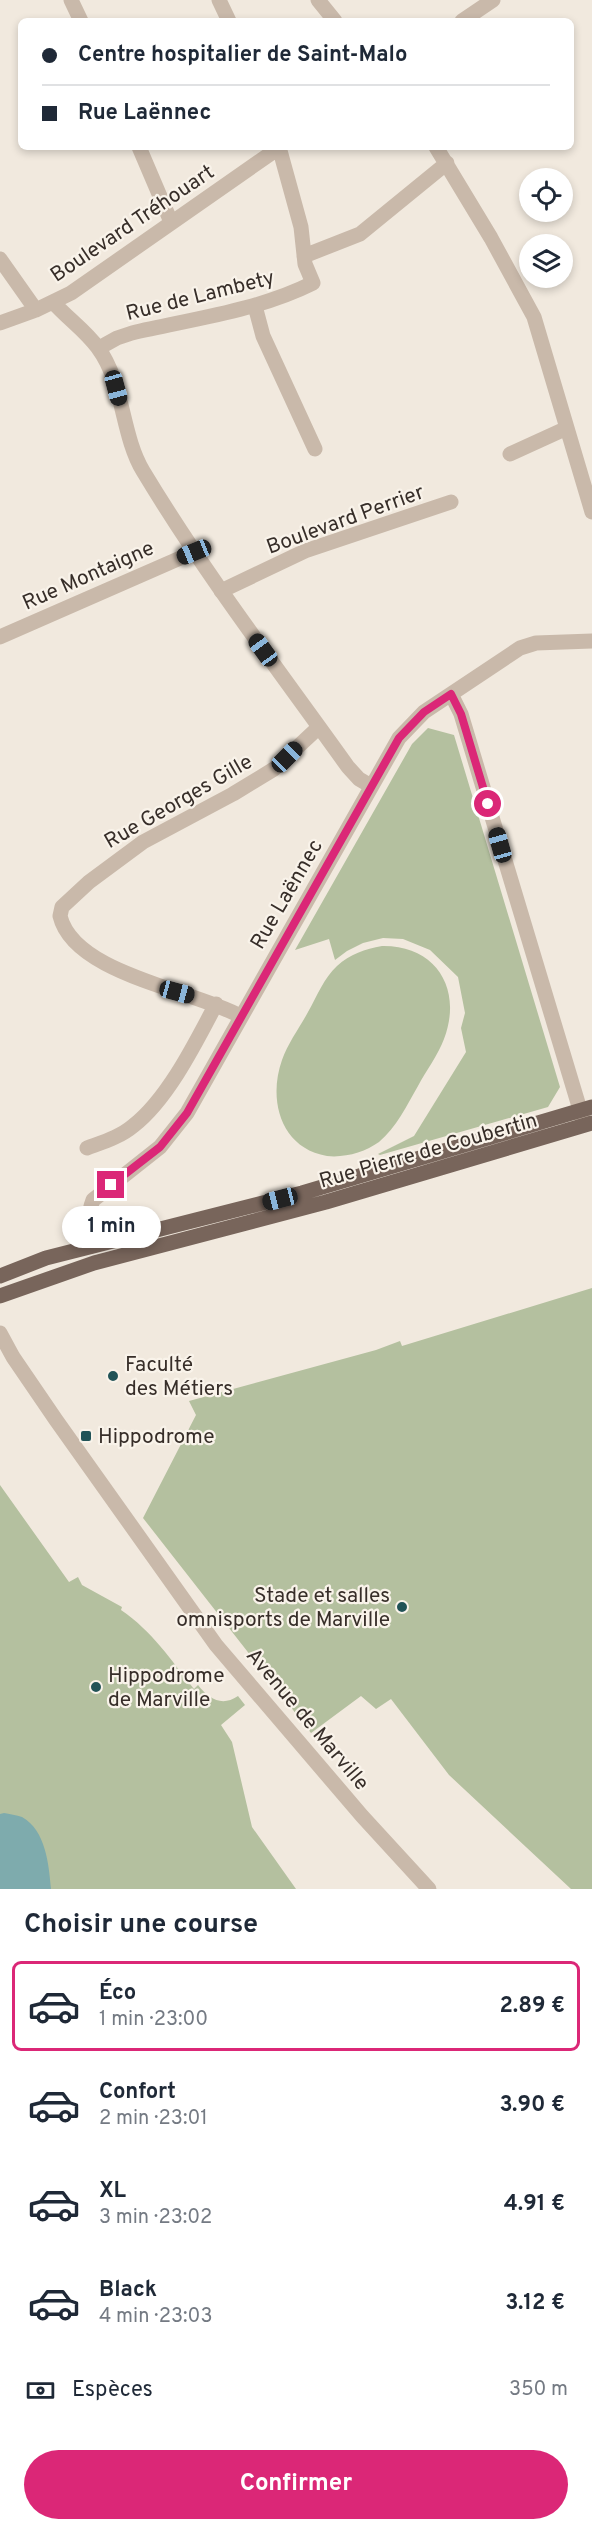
<!DOCTYPE html>
<html lang="fr">
<meta charset="utf-8">
<style>
:root{--surface:#fff;--page:#f6f6f7;--text:#1f2937;--muted:#747a83;--line:#e0e1e3;--accent:#db2777}
body{margin:0;font-family:Overpass,sans-serif;background:var(--page);color:var(--text);height:100vh;display:flex;flex-direction:column;font-size:22px;white-space:nowrap}
*{box-sizing:border-box;margin:0}
p{font-size:20px;color:var(--muted)}
.icon{flex:none;width:33px;height:33px;fill:none;stroke:currentColor;stroke-width:2;stroke-linecap:round;stroke-linejoin:round}
.map{position:relative;height:1889px;overflow:hidden}
.side{display:flex;flex-direction:column;background:var(--surface);flex:1}
.side>*{flex:none}
.hud{position:absolute;left:18px;top:18px;width:556px;height:132px;border-radius:9px;box-shadow:0 3px 9px #0003;display:grid;align-content:center;height:132px;padding:0 24px;background:var(--surface)}
.buttons{position:absolute;left:519px;top:168px;display:grid;gap:12px}
.buttons a{display:grid;place-items:center;width:54px;height:54px;border-radius:50%;background:var(--surface);box-shadow:0 3px 9px #0003;font-size:30px}
.end{position:absolute;width:27px;height:27px;margin:-14px;border:8px solid #db2777;background:#fff;box-shadow:0 0 0 3px #fff}
.from{border-radius:50%}
.bubble{position:absolute;height:42px;border-radius:21px;background:var(--surface);box-shadow:0 3px 9px #0003;font-size:20px;font-weight:700;line-height:42px;text-align:center}
.car{position:absolute;width:18px;height:36px;margin:-18px -9px;border-radius:8px;box-shadow:0 0 4px 2px #0007;background:linear-gradient(#222 24%,#8ab4d8 0 40%,#222 0 76%,#8ab4d8 0 86%,#222 0)}
.hud b{display:flex;align-items:center;gap:21px;height:57px;font-size:22px}
.hud b+b{border-top:2px solid var(--line)}
.hud i{width:15px;height:15px;background:var(--text)}
ul{padding:0;list-style:none}
li{display:flex;align-items:center;gap:18px;height:90px;margin:0 12px 9px;padding:0 12px;border:3px solid transparent;border-radius:9px}
li div{flex:1}
li b{display:block;font-size:22px}
li em{font-style:normal;font-weight:700}
li.current{border-color:var(--accent)}
li>.icon{width:54px;height:54px;stroke-width:1.5}
h2{padding:0 24px;font-size:27px;line-height:72px}
.pay{display:flex;align-items:center;gap:15px;height:66px;padding:0 24px;font-size:22px}
.pay p{margin-inline-start:auto}
.action{display:flex;gap:12px;margin-top:auto;padding:12px 24px}
.action a{flex:1;height:69px;border-radius:36px;background:var(--accent);color:#fff;font-size:24px;font-weight:700;line-height:69px;text-align:center}
.map>svg:first-child{display:block}
</style>
<div class="map">
<svg width="592" height="1889" viewBox="0 0 592 1889">
<rect width="100%" height="100%" fill="#f1e9de"/>
<!-- green -->
<path fill="#b4c09f" d="M 428,728 L 454,735 L 560,1087 L 548,1107 L 380,1155 L 378,1154 L 414,1136 L 466,1052 L 461,1028 L 465,1013 L 458,977 L 430,950 L 403,939 L 383,938 L 363,943 L 347,951 L 335,960 L 329,939 L 295,950 L 412,744 Z
M 382,946 C 436,945 463,989 444,1039 C 438,1055 426,1071 418,1086 C 407,1105 396,1128 379,1142 C 365,1152 345,1158 327,1156 C 280,1148 268,1099 282,1060 C 288,1043 300,1027 308,1012 C 317,996 324,978 337,966 C 350,954 365,949 382,946 Z
M 592,1288 L 592,1889 L 571,1889 L 449,1775 L 391,1699 L 376,1709 L 361,1696 L 311,1733 L 143,1518 L 196,1415 L 189,1401 L 376,1350 L 400,1341 L 402,1346 Z
M 0,1485 L 69,1582 L 78,1577 L 82,1585 L 122,1607 L 121,1610 C 152,1631 171,1660 194,1689 L 198,1685 C 209,1699 222,1707 238,1696 L 245,1705 L 221,1725 L 232,1742 L 252,1827 L 296,1889 L 0,1889 Z"/>
<!-- water -->
<path fill="#7eabad" d="M 4,1813 C 9,1814 17,1815 22,1817 C 46,1830 49,1866 51,1889 L 0,1889 L 0,1814 Z"/>
<g fill="none" stroke-linecap="round" stroke-linejoin="round">
<!-- minor -->
<path stroke="#c9b9aa" stroke-width="15" d="M 71,0 L 81,21
M 219,0 L 229,21
M 318,0 L 335,21
M 462,21 L 493,0
M 139,147 L 171,222
M 436,147 L 491,238 L 534,317 L 592,512
M 304,256 L 360,234 L 447,163
M 0,259 L 36,310
M 53,302 C 67,318 86,331 98,348 C 124,383 121,434 143,471 C 205,574 278,669 348,767 L 359,779 L 371,786
M 255,306 L 263,336 L 315,449
M 0,323 L 36,310 L 71,293 L 280,147
M 99,348 L 117,338 L 132,333 C 192,319 257,311 313,283 L 305,264 L 301,227 L 279,147
M 510,454 L 567,428
M 221,591 L 305,551 L 451,502
M 0,637 L 194,552
M 451,694 L 461,714 L 584,1123
M 240,1016 C 193,990 74,974 60,916 L 62,907 L 89,882 L 143,842 L 233,794 L 274,769 L 319,727
M 87,1148 C 103,1142 120,1137 133,1126 C 168,1099 196,1042 216,1004
M 92,1246 C 89,1230 87,1215 93,1200 L 160,1147 L 187,1113 L 399,738 L 424,712 L 520,648 L 536,643 L 592,641
M 0,1333 L 13,1357 L 56,1420 L 216,1645 L 362,1816 L 429,1889"/>
<!-- major -->
<path stroke="#78655b" stroke-width="15" d="M 0,1276 L 46,1258 L 302,1193 L 592,1107
M 0,1296 L 94,1263 L 326,1202 L 592,1123"/>
</g>
<g fill="none" stroke-linecap="round" stroke-linejoin="round">
<!-- route -->
<path stroke="#db2777" stroke-width="8" d="M 111,1185 L 160,1147 L 187,1113 L 399,738 L 424,712 L 451,694 L 461,714 L 488,804"/>
</g>
<!-- markers -->
<g fill="#215357" stroke="#f9f3ea" stroke-width="2">
<circle cx="113" cy="1376" r="6"/>
<rect x="80" y="1430" width="12" height="12" rx="3"/>
<circle cx="402" cy="1607" r="6"/>
<circle cx="96" cy="1687" r="6"/>
</g>
<g text-anchor="middle" stroke-width="4.5" stroke-linejoin="round" paint-order="stroke">
<!-- street labels -->
<g font-size="21" fill="#372e29" stroke="#f9f3ea">
<text transform="translate(132 223) rotate(-34)" y="7">Boulevard Tréhouart</text>
<text transform="translate(200 295) rotate(-14)" y="7">Rue de Lambety</text>
<text transform="translate(345 519) rotate(-20)" y="7">Boulevard Perrier</text>
<text transform="translate(88 575) rotate(-24)" y="7">Rue Montaigne</text>
<text transform="translate(178 801) rotate(-30)" y="7">Rue Georges Gille</text>
<text transform="translate(286 894) rotate(-60)" y="7">Rue Laënnec</text>
<text transform="translate(428 1150) rotate(-16)" y="7">Rue Pierre de Coubertin</text>
<text transform="translate(308 1719) rotate(50)" y="7">Avenue de Marville</text>
</g>
<!-- poi labels -->
<g font-size="21" fill="#372e29" stroke="#f9f3ea" text-anchor="start">
<text x="125" y="1371">Faculté<tspan x="125" dy="24">des Métiers</tspan></text>
<text x="98" y="1443">Hippodrome</text>
<text x="390" y="1602" text-anchor="end">Stade et salles<tspan x="390" dy="24">omnisports de Marville</tspan></text>
<text x="108" y="1682">Hippodrome<tspan x="108" dy="24">de Marville</tspan></text>
</g>
</g>
</svg>
<div class="buttons">
<a><svg class="icon" aria-label="locate" viewBox="0 0 24 24"><circle cx="12" cy="12" r="6"/><path d="M12 2v4M12 18v4M2 12h4M18 12h4"/></svg></a>
<a><svg class="icon" aria-label="layers" viewBox="0 0 24 24"><path d="M12 4l9 5-9 5-9-5zM3 14l9 5 9-5"/></svg></a>
</div>
<i class="end from" style="left:488px;top:804px"></i>
<i class="end" style="left:111px;top:1185px"></i>
<div class="bubble" style="left:62px;top:1206px;width:99px">1 min</div>
<i class="car" style="left:116px;top:388px;rotate:165deg"></i>
<i class="car" style="left:194px;top:552px;rotate:248deg"></i>
<i class="car" style="left:263px;top:650px;rotate:324deg"></i>
<i class="car" style="left:287px;top:757px;rotate:45deg"></i>
<i class="car" style="left:500px;top:845px;rotate:344deg"></i>
<i class="car" style="left:177px;top:992px;rotate:105deg"></i>
<i class="car" style="left:280px;top:1199px;rotate:256deg"></i>
<div class="hud">
<b><i class="from"></i>Centre hospitalier de Saint-Malo</b>
<b><i></i>Rue Laënnec</b>
</div>
</div>
<section class="side">
<h2>Choisir une course</h2>
<ul>
<li class="current"><svg class="icon" aria-label="car" viewBox="0 0 24 24"><path d="M5 17H2v-5l4-1 3-4h7l3 4 3 1v5h-3M9 17h6M6 11h13"/><circle cx="7" cy="17" r="2"/><circle cx="17" cy="17" r="2"/></svg><div><b>Éco</b><p>1 min · 23:00</p></div><em>2.89 €</em></li>
<li><svg class="icon" aria-label="car" viewBox="0 0 24 24"><path d="M5 17H2v-5l4-1 3-4h7l3 4 3 1v5h-3M9 17h6M6 11h13"/><circle cx="7" cy="17" r="2"/><circle cx="17" cy="17" r="2"/></svg><div><b>Confort</b><p>2 min · 23:01</p></div><em>3.90 €</em></li>
<li><svg class="icon" aria-label="car" viewBox="0 0 24 24"><path d="M5 17H2v-5l4-1 3-4h7l3 4 3 1v5h-3M9 17h6M6 11h13"/><circle cx="7" cy="17" r="2"/><circle cx="17" cy="17" r="2"/></svg><div><b>XL</b><p>3 min · 23:02</p></div><em>4.91 €</em></li>
<li><svg class="icon" aria-label="car" viewBox="0 0 24 24"><path d="M5 17H2v-5l4-1 3-4h7l3 4 3 1v5h-3M9 17h6M6 11h13"/><circle cx="7" cy="17" r="2"/><circle cx="17" cy="17" r="2"/></svg><div><b>Black</b><p>4 min · 23:03</p></div><em>3.12 €</em></li>
</ul>
<div class="pay"><svg class="icon" aria-label="cash" viewBox="0 0 24 24"><path d="M3 7h18v10H3z"/><circle cx="12" cy="12" r="2"/></svg>Espèces<p>350 m</p></div>
<div class="action"><a>Confirmer</a></div>
</section>
